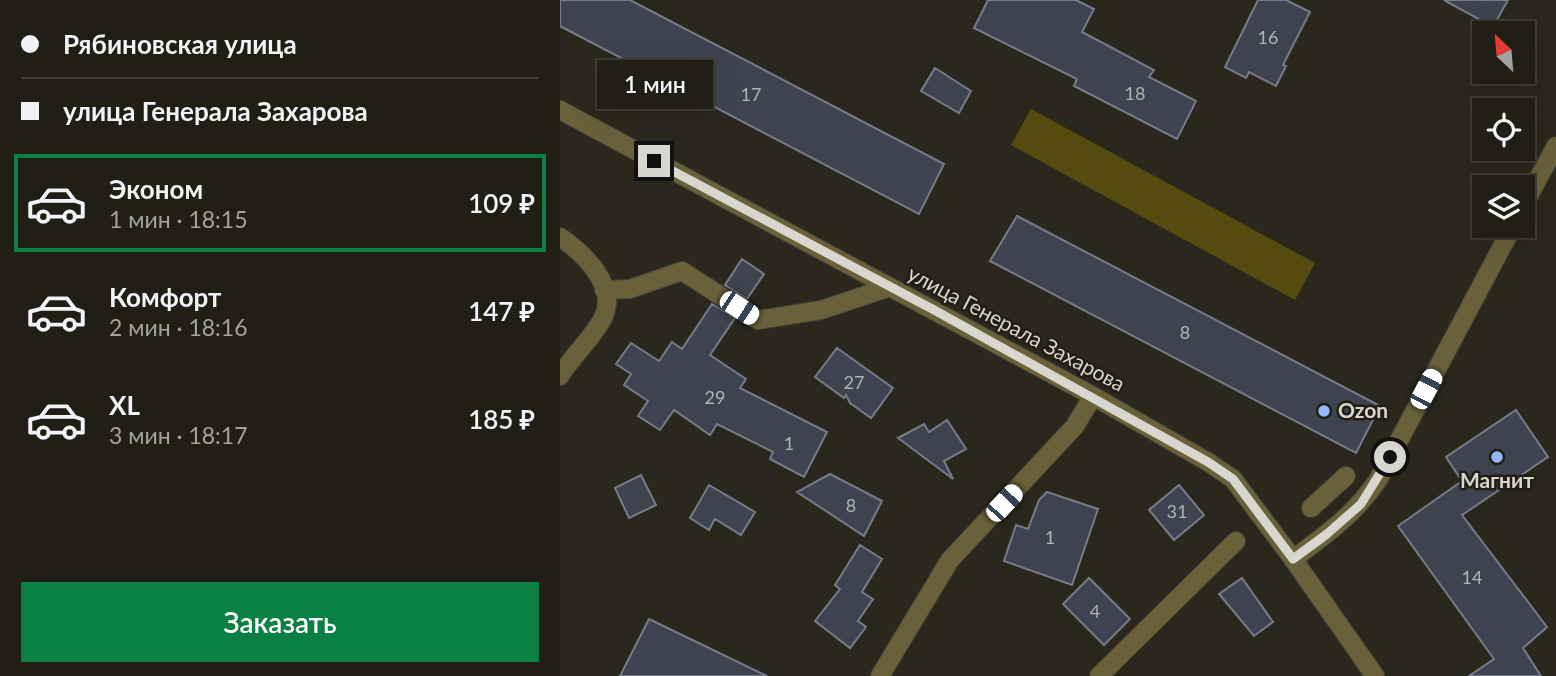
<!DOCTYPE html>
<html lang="ru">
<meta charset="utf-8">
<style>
:root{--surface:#201e15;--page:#2d2b22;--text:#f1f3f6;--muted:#a2a2a0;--line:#3d3c34;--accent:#0b8043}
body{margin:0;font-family:Lato,sans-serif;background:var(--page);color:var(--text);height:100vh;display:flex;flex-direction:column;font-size:26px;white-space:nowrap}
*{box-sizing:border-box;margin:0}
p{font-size:23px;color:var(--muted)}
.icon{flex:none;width:38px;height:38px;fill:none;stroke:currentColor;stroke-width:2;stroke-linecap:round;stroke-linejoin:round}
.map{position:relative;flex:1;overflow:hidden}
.side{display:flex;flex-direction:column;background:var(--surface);width:560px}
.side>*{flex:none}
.top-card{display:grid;align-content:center;height:154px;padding:0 21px;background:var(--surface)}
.needle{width:46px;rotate:334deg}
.buttons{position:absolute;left:912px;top:21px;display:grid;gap:14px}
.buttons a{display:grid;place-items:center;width:63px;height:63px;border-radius:0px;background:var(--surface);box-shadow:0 7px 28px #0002,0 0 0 2px var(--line);font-size:35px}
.end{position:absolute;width:32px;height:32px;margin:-16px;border:9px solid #d8d7cf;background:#111;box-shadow:0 0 0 4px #111}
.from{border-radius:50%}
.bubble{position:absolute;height:49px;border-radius:0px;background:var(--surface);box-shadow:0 7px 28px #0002,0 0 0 2px var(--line);font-size:23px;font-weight:600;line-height:49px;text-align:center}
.car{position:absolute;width:21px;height:42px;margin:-21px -10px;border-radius:9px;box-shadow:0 0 5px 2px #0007;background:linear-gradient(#fff 24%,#345 0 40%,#fff 0 76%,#345 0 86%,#fff 0)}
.top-card b{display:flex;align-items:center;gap:24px;height:66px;font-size:26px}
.top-card b+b{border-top:2px solid var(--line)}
.top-card i{width:18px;height:18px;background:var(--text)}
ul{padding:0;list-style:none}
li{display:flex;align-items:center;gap:21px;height:98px;margin:0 14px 10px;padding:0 7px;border:4px solid transparent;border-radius:0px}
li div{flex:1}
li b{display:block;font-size:26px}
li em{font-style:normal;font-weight:600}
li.current{border-color:var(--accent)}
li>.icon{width:63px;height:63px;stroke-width:1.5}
.primary-button{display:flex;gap:14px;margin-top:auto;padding:14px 21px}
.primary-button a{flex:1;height:80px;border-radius:0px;background:var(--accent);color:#fff;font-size:28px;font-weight:600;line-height:80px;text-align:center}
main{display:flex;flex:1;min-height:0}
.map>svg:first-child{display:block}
</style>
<main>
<section class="side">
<div class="top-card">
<b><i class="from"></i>Рябиновская улица</b>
<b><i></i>улица Генерала Захарова</b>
</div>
<ul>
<li class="current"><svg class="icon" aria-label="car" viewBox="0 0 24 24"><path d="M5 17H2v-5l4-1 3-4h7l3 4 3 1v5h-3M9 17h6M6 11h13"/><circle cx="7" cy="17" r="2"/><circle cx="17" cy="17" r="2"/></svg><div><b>Эконом</b><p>1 мин · 18:15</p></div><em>109 ₽</em></li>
<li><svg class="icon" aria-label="car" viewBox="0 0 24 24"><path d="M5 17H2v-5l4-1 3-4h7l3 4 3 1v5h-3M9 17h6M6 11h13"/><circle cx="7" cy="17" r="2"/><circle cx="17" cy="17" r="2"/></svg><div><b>Комфорт</b><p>2 мин · 18:16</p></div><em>147 ₽</em></li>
<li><svg class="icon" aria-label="car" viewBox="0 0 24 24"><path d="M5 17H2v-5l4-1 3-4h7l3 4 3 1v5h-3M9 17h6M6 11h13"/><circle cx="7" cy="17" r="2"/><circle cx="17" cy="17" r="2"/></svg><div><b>XL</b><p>3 мин · 18:17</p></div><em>185 ₽</em></li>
</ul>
<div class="primary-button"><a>Заказать</a></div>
</section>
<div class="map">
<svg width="996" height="676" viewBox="0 0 996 676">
<rect width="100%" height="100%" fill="#2a281c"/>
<!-- green -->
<path fill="#564b0e" d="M 471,109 L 755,263 L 735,300 L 451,145 Z"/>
<!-- building -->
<path fill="#3e434f" stroke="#767c89" stroke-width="2" d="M 0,0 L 70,0 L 384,164 L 359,214 L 0,26 Z
M 428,0 L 516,0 L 534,9 L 522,32 L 594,70 L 589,77 L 636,101 L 617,139 L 514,86 L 517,79 L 414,28 Z
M 698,0 L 726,0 L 750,12 L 723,65 L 726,66 L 716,86 L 689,72 L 686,78 L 665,67 Z
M 884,0 L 948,0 L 933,27 Z
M 375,68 L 411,91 L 399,113 L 361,91 Z
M 457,216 L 820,406 L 796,453 L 430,261 Z
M 182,259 L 204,274 L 187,299 L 165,285 Z
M 152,304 L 175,318 L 150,355 L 186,379 L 180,388 L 267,432 L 244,477 L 210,459 L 213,452 L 157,424 L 150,435 L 114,410 L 100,430 L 78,416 L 88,401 L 64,385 L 71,374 L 56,364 L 71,343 L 99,361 L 112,342 L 122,349 Z
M 277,348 L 333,388 L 311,418 L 290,403 L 286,395 L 284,398 L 255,377 Z
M 956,410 L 988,457 L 902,515 L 987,627 L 963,648 L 981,676 L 909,676 L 934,659 L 838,526 L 902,481 L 886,457 Z
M 387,420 L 406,449 L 384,461 L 393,479 L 338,438 L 364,424 L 369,432 Z
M 270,474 L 322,501 L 304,536 L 237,492 Z
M 81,475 L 96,505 L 69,518 L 55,488 Z
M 149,485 L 195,512 L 181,535 L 155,519 L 149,530 L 130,518 Z
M 619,485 L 644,515 L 614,540 L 589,510 Z
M 487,492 L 538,509 L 512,585 L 444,561 L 456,525 L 468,529 L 479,500 Z
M 300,545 L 322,559 L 302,592 L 313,599 L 298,621 L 306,627 L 290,648 L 255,621 L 280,589 L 275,585 Z
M 529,578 L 570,619 L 544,645 L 503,604 Z
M 682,578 L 713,622 L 694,636 L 659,594 Z
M 89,619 L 207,676 L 60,676 Z"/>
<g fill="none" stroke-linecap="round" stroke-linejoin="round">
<defs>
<path id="minor" d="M 0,110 L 533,396 L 648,462 L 673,479 L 733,559 L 815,676
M 962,208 L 996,146
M 0,237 C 23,253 59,286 43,318 C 32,339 12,356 0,376
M 44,290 L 70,289 L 122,271 L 198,320 L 261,310 L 330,287
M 751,508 L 786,476
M 733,559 C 767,534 794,515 818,480 L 953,226
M 320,676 L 390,560 L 515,426 L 533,396
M 539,676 L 676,541"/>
</defs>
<!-- minor casing -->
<use href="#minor" stroke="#464439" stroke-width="20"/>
<!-- minor -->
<use href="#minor" stroke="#68613a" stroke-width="18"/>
</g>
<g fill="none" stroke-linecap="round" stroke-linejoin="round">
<!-- route -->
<path stroke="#d8d7cf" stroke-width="9" d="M 94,161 L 376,311 L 648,462 L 673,479 L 733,559 L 767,534 L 801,504 L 830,457"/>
</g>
<!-- markers -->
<g fill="#96b6fd" stroke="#211f13" stroke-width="2.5">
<circle cx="764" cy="411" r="7"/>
<circle cx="937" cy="457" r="7"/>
</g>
<g text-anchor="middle" stroke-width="5" stroke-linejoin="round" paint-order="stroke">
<!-- number labels -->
<g font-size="18" fill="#b2b2af">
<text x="708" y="44">16</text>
<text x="575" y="100">18</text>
<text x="191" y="101">17</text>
<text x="625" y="339">8</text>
<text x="294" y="389">27</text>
<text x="155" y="404">29</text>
<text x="229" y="450">1</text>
<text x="291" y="512">8</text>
<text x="617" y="518">31</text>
<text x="490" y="544">1</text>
<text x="912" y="584">14</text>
<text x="535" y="618">4</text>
</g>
<!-- street labels -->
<g font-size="21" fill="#d8d7cf" stroke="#211f13">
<text transform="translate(456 329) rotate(28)" y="7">улица Генерала Захарова</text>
</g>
<!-- poi labels -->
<g font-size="21" font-weight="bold" fill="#d8d7cf" stroke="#211f13" text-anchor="start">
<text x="778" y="418">Ozon</text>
<text x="937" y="488" text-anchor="middle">Магнит</text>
</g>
</g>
</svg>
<div class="buttons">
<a><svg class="needle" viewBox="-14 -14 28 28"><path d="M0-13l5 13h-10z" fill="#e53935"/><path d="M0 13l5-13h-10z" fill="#a2a2a0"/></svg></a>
<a><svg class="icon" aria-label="locate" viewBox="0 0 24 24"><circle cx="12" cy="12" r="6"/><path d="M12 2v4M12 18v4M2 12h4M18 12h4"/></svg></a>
<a><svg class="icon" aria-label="layers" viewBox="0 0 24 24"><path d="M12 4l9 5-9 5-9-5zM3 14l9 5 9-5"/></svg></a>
</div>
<i class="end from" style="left:830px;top:457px"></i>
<i class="end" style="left:94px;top:161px"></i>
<div class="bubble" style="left:37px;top:60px;width:116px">1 мин</div>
<i class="car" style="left:179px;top:308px;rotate:123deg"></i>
<i class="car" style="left:866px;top:389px;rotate:28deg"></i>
<i class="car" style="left:444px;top:503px;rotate:43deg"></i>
</div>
</main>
